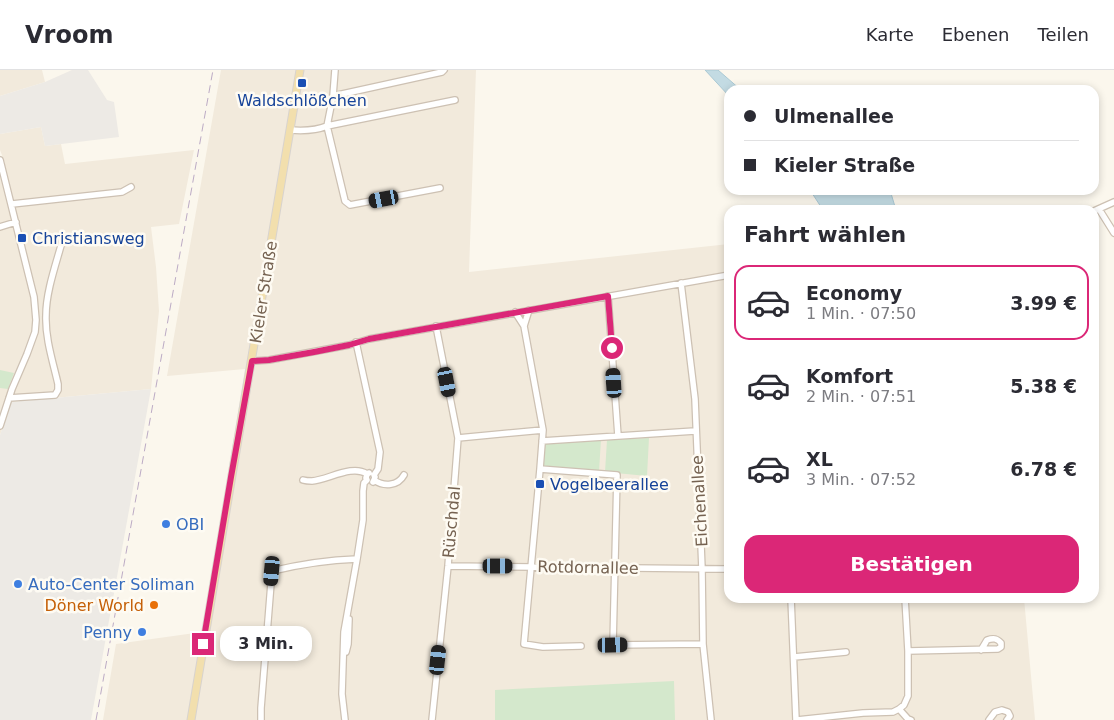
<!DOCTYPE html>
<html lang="de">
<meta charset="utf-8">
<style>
:root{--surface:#fff;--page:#f2f2f3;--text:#2b2b33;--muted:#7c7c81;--line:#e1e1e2;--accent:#db2777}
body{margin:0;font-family:"DejaVu Sans",sans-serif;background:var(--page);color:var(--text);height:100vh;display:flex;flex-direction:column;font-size:19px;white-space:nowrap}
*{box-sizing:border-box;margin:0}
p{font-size:16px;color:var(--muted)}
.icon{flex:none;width:28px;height:28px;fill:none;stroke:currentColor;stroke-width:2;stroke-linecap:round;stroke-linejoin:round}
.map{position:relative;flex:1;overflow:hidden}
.drawer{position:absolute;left:724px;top:135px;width:375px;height:398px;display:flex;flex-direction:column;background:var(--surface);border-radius:15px;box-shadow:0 2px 8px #0003}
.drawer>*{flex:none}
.hud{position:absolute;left:724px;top:15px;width:375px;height:110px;border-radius:15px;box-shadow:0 2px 8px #0003;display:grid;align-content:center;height:110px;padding:0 20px;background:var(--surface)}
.end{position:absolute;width:22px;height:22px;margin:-11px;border:6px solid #db2777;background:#fff;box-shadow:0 0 0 2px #fff}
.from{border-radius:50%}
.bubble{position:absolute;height:35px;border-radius:15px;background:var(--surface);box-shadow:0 2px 8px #0003;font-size:16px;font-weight:700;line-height:35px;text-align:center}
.car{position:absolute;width:15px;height:30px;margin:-15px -8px;border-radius:6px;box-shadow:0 0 4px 1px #0007;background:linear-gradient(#222 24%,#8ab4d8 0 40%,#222 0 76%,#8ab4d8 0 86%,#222 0)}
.hud b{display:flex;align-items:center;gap:18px;height:48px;font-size:19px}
.hud b+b{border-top:1px solid var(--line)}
.hud i{width:12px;height:12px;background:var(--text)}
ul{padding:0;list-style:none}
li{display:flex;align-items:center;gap:15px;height:75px;margin:0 10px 8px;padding:0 10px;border:2px solid transparent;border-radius:15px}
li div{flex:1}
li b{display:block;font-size:19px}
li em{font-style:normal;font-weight:700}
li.selected{border-color:var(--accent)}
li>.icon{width:45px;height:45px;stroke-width:1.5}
h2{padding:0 20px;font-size:22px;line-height:60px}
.primary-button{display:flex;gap:10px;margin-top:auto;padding:10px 20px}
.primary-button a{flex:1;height:58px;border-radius:15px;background:var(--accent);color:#fff;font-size:20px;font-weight:700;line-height:58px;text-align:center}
header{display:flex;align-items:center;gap:30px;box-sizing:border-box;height:70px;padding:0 25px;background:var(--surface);border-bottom:1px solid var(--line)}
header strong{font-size:24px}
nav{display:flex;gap:28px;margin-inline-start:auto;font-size:18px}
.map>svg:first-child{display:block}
</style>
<header>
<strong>Vroom</strong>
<nav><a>Karte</a><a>Ebenen</a><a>Teilen</a></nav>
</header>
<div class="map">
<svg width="1114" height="650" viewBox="0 0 1114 650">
<rect width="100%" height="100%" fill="#fbf7ed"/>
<!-- residential -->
<path fill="#f2eadc" d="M 0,0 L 42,0 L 45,12 L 0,26 Z
M 221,0 L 476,0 L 469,202 L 729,174 L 729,528 L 1024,528 L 1035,650 L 103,650 L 116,574 L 202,562 L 245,299 L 167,306 Z
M 41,57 L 45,76 L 61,74 L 65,94 L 194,80 L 179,154 L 151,157 L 156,197 L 159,241 L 151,319 L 11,332 L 0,365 L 0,95 L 5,93 L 0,80 L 0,64 Z"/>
<!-- industrial -->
<path fill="#edeae5" d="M 72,0 L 88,0 L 107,30 L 114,32 L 119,67 L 45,76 L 41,57 L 0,64 L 0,26 L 45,12 Z
M 151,319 L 91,650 L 0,650 L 0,365 L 11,332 Z"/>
<!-- green -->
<path fill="#d4e8cc" d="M 0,300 L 14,303 L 8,319 L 0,318 Z
M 649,368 L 647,406 L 605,402 L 607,370 Z
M 601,369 L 599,402 L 543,397 L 544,374 Z
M 674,611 L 675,650 L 495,650 L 495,620 Z"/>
<!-- water -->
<path fill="#c3dbe3" stroke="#aac9d4" d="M 705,0 L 718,0 L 741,20 L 729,20 L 729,26 Z
M 810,120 L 890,120 L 896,140 L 823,140 Z"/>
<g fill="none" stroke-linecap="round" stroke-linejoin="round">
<defs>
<path id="minor" d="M 335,0 L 333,26 L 327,56 L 345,131 L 350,135 L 440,118
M 333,26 L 442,2 L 444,0
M 290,60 C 303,61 315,61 327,56 L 455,30
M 0,90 L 34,227 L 36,250 L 35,262 L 27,284 L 12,319 L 0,356
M 12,134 L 122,122 L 131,117
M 1099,139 L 1114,163
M 1094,141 L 1114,132
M 0,157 L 16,152
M 681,213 L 695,329 L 702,499 L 703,574 L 711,650
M 608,226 L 618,366
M 515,242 L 524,256 L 543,360 L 540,399 L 524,574 L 543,577 L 581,576
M 524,256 L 529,240
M 356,272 L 380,382 L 378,399 L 374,405 L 375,407 L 374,410
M 252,291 L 269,290 L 349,275 L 369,269 L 729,205
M 9,328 L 55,325 L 58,320 L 58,314 C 53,292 45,268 46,245 C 46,222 56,194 62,172
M 458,368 L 543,360
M 542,371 L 695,361
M 540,399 L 617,405 L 613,575 L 703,574
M 303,410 C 306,411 309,411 312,411 C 328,410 352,394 367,404 L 369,403
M 373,412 L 374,410 C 384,417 398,416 404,405
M 448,496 L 729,499
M 791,528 L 796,650
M 791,529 L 807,528
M 908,581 L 998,579 L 1001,577 L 1001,573 C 997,568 993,568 987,570 L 981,580
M 346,582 L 348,574 L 349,549
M 794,587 L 846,582
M 899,639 L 908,649 L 911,650
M 261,650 L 261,638 L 272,501 C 301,494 328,490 357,489
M 345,650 L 342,624 L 344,562 L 357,489 L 363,450 L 363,421 L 364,413 L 367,410 L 366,408 L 367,404
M 432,650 L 448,496 L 458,368 L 436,256
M 797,650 L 863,643 L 893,642 L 899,639 L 904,635 L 908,626 L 908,581 L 905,528
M 989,650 L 995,642 L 1002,640 L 1008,642 L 1010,646 L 1007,650"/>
<path id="major" d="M 191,650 L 300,0"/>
</defs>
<!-- minor casing -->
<use href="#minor" stroke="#cdc1b3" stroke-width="8"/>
<!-- major casing -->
<use href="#major" stroke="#d8d3ce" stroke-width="9"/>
<!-- minor -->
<use href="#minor" stroke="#fff" stroke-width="5.5"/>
<!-- major -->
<use href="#major" stroke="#f2dfad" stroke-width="7"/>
<!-- rail -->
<path stroke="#bcabc5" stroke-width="1" stroke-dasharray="8 5" stroke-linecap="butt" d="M 96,650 L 213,0"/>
</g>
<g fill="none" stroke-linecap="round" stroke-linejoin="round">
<!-- route -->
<path stroke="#db2777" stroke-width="6" d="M 203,574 L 231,407 L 252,291 L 269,290 L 314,282 L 349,275 L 369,269 L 608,226 L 612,278"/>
</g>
<!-- markers -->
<g fill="#1a4fb4" stroke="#fefbf3" stroke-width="2">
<rect x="297" y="8" width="10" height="10" rx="2.5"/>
<rect x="17" y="163" width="10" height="10" rx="2.5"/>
<rect x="535" y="409" width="10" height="10" rx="2.5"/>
</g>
<g fill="#3f7fe0" stroke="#fefbf3" stroke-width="2">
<circle cx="166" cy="454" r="5"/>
<circle cx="18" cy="514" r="5"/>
<circle cx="142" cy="562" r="5"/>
</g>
<circle fill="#e8710a" stroke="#fefbf3" stroke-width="2" cx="154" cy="535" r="5"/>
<g text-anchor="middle" stroke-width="5" stroke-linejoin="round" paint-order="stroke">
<!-- transit labels -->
<g font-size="16" fill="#164399" stroke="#fefbf3" text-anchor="start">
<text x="302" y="36" text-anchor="middle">Waldschlößchen</text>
<text x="32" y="174">Christiansweg</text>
<text x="550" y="420">Vogelbeerallee</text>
</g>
<!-- street labels -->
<g font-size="16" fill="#756251" stroke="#fefbf3">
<text transform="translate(263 222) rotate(-81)" y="6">Kieler Straße</text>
<text transform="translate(699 431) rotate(-93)" y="6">Eichenallee</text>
<text transform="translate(451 452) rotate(-85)" y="6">Rüschdal</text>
<text transform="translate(588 497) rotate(1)" y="6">Rotdornallee</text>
</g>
<!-- shop labels -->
<g font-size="16" fill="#366cbe" stroke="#fefbf3" text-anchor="start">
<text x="176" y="460">OBI</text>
<text x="28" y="520">Auto-Center Soliman</text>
<text x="132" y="568" text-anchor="end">Penny</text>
</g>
<!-- food labels -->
<g font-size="16" fill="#c56008" stroke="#fefbf3" text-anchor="end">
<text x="144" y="541">Döner World</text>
</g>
</g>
</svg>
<i class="end from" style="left:612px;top:278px"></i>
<i class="end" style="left:203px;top:574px"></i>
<div class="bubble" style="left:220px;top:556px;width:92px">3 Min.</div>
<i class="car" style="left:384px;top:129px;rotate:259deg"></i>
<i class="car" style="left:447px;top:312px;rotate:169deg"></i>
<i class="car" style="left:614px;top:313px;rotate:356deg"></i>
<i class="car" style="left:498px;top:496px;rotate:90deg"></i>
<i class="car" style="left:272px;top:501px;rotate:185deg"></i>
<i class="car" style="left:613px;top:575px;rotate:89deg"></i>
<i class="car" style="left:438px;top:590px;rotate:6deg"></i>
<div class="hud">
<b><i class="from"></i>Ulmenallee</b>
<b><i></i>Kieler Straße</b>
</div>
<section class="drawer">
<h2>Fahrt wählen</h2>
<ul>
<li class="selected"><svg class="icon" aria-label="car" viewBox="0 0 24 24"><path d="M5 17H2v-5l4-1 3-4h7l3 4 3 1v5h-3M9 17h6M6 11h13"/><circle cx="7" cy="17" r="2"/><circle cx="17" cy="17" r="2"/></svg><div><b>Economy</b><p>1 Min. · 07:50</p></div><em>3.99 €</em></li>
<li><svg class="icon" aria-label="car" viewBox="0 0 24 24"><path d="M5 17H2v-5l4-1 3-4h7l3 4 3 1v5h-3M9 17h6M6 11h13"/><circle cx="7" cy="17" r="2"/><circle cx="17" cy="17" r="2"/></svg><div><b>Komfort</b><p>2 Min. · 07:51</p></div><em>5.38 €</em></li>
<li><svg class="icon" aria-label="car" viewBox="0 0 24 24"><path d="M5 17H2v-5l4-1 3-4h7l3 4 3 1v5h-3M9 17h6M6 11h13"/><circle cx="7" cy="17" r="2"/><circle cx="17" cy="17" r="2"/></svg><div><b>XL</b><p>3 Min. · 07:52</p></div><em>6.78 €</em></li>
</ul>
<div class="primary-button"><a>Bestätigen</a></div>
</section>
</div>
